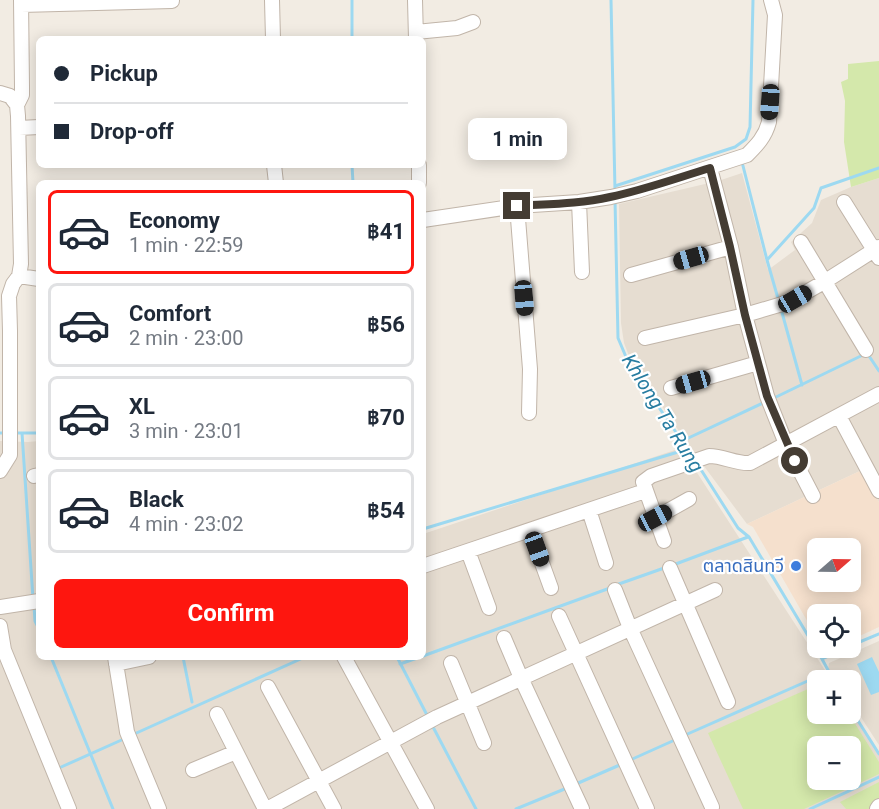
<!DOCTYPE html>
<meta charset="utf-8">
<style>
:root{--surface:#fff;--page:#f2f2f3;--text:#1f2937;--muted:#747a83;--line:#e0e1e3;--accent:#fe160f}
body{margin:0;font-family:Roboto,"Noto Sans Thai",sans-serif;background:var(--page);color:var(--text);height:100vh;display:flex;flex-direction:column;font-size:22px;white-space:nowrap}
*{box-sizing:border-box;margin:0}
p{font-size:20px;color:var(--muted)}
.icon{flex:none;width:33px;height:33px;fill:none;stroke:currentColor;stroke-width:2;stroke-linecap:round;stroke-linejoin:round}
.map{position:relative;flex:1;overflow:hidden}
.drawer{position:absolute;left:36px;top:180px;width:390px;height:480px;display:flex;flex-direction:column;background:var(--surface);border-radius:9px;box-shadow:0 3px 15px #0003}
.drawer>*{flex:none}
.banner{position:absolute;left:36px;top:36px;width:390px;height:132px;border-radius:9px;box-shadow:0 3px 15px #0003;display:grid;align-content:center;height:132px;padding:0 18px;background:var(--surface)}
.needle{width:39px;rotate:70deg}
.tools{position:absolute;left:807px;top:538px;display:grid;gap:12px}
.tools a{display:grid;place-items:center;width:54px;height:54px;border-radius:9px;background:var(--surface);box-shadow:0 3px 15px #0003;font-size:30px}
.end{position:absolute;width:27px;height:27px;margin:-14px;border:8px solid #443c33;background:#fff;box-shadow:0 0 0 3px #fff}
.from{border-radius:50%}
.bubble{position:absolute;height:42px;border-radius:9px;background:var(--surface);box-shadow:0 3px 15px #0003;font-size:20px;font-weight:700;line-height:42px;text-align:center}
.car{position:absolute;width:18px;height:36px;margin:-18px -9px;border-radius:8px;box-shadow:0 0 4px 2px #0007;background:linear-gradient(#222 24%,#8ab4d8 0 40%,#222 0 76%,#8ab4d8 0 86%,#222 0)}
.banner b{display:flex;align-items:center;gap:21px;height:57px;font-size:22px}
.banner b+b{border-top:2px solid var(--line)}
.banner i{width:15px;height:15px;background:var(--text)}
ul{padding:10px 0 0;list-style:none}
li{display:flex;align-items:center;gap:18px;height:84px;margin:0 12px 9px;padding:0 6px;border:3px solid var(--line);border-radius:9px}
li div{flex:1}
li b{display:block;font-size:22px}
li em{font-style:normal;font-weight:700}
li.current{border-color:var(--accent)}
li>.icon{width:54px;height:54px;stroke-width:1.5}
.action{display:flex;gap:12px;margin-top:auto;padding:12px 18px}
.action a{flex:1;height:69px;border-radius:9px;background:var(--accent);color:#fff;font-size:24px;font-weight:700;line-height:69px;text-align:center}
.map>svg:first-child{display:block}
</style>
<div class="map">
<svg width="879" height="809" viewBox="0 0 879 809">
<rect width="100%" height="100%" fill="#f2ece3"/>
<!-- residential -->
<path fill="#e6ddd1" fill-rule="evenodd" d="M 742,173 L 768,270 L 795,250 L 791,242 L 812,223 L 821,200 L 851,187 L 879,178 L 879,502 L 862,470 L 747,524 L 692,450 L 631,361 L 624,343 L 621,323 L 619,204 L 718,181 Z
M 0,441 L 28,442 L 39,441 L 39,657 L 423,657 L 423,534 L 681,448 L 832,681 L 818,681 L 818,714 L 850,714 L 851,709 L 879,753 L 879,809 L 0,809 ZM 818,747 L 850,747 L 850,780 L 818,780 Z
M 879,641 L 879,745 L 851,702 L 850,681 L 836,681 L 828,669 L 829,663 Z"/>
<!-- commercial -->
<path fill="#f5e0cd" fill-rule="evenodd" d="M 862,470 L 879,502 L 879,627 L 851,640 L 850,615 L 818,615 L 817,638 L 753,527 L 747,524 ZM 818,549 L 850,549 L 850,582 L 818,582 Z"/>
<!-- green -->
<path fill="#d4e8ab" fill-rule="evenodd" d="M 879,61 L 879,178 L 851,187 L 844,142 L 845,101 L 841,82 L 848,79 L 848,64 Z
M 817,685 L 818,714 L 849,714 L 879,762 L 879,774 L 804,809 L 743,809 L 708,733 ZM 818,747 L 850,747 L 850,780 L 818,780 Z
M 879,782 L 879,798 L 870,809 L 846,809 L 840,802 Z"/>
<!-- water -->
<path fill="#9dd9f1" d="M 872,657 L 879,672 L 879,692 L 871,695 L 857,664 Z"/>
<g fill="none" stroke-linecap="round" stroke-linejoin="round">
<!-- stream -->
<path stroke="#9dd9f1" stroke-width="3" d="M 352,0 L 352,39
M 611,0 L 615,191
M 742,162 L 767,260
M 352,165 L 353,183
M 615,186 L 735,147 L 746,139 L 750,127 L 753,0
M 615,200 L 618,338 L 629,364 L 693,457
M 779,302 L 767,260 L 814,208 L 821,188 L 879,168
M 781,309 L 802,385
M 774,398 L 867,353 L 879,371
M 0,433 L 7,433
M 14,433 L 39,433
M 22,433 L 33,599
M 682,441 L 765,402
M 698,465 L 738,528 L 749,537 L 822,659 L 834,681
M 423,529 L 688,449
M 673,565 L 748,537
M 616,585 L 667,567
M 34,606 L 35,621 L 39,629
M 850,646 L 879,634
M 423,656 L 610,588
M 51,657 L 113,809
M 183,657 L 192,702
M 397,657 L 428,717
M 822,659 L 847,648
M 400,664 L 420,657
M 850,708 L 879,754
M 432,725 L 476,809
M 132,735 L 305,657
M 683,736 L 828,672
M 628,761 L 677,739
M 59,768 L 126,738
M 576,784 L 622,764
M 516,809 L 567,788
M 810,809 L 879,777"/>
<defs>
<path id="minor" d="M 272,0 L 273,39
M 415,0 L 416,39
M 21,5 L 172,1
M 416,32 L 457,28 L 473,22
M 0,93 L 10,96 L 17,105 L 18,116 L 21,264 L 19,276 L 39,279
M 17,105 L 22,95 L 22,87 L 21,0
M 19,128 L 39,127
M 274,165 L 276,183
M 419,165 L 419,183
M 710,168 L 731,247 L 745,315 L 767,396 L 786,444 L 813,496
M 579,202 L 582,272
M 844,202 L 879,258
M 517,206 L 530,369 L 529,413
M 423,220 L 517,206 L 579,202 L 611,197 L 637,191 L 747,155 C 757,145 765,137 769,122 L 775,15 L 771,0
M 801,242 L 866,350
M 631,275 L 731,247
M 645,338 L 745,315 L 789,302 L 824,282 L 879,247
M 671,388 L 758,363
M 839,416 L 879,491
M 0,471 L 10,455 L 10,331 L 9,296 L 13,284 L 19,276
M 34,476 L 39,475
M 589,510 L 606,563
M 655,518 L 689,499
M 530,530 L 551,588
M 664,541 L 643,482 L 651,476 L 709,456 C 724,456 736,464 750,463 L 879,394
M 468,551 L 489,608
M 423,566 L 645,491
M 670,568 L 728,702
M 615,590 L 630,628 L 712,807
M 0,607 L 39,601
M 559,616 L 647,809
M 0,626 L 4,650 L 69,809
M 504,638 L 521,678 L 582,809
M 115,657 L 127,732 L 159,809
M 344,657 L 427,809
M 451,663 L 484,743
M 116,664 L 149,657
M 268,687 L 334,809
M 217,714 L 265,809
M 193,770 L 236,752
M 267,809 L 437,717 L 715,590
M 877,809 L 879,806"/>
</defs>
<!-- minor casing -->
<use href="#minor" stroke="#c1b5a9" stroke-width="16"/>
<!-- minor -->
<use href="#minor" stroke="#fff" stroke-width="14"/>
</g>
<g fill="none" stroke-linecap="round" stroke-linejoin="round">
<!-- route -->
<path stroke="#443c33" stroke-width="8" d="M 517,206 C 548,204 579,204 610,197 C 644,190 677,178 710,168 L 730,247 L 745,315 L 767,396 L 795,461"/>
</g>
<!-- markers -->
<circle fill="#3f7fe0" stroke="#fff" stroke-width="2" cx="796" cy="566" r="6"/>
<g text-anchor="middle" stroke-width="4.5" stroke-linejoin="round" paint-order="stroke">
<!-- shop labels -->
<g font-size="18" fill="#366cbe" stroke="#fff" text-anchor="end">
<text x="784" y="572">ตลาดสินทวี</text>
</g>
<!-- water labels -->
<g font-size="20" font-style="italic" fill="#287da1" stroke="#fff">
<text transform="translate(663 413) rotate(58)" y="7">Khlong Ta Rung</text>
</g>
</g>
</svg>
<div class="tools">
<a><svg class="needle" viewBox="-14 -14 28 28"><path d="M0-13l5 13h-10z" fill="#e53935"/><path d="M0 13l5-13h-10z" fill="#747a83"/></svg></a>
<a><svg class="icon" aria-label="locate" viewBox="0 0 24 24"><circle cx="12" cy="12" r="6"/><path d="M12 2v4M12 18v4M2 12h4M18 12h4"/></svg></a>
<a>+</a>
<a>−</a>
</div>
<i class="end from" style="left:795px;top:461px"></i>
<i class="end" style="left:517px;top:206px"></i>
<div class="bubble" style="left:468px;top:118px;width:99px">1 min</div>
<i class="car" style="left:770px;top:102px;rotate:184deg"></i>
<i class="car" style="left:691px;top:258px;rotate:254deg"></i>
<i class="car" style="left:524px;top:298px;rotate:175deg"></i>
<i class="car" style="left:795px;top:299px;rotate:60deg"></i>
<i class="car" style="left:693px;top:382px;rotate:254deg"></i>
<i class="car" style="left:655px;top:518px;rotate:62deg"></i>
<i class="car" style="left:537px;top:549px;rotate:160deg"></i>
<div class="banner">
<b><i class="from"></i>Pickup</b>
<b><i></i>Drop-off</b>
</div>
<section class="drawer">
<ul>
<li class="current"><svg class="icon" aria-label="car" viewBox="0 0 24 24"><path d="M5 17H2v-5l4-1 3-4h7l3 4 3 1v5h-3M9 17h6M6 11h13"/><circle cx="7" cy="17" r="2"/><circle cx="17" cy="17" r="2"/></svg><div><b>Economy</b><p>1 min · 22:59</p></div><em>฿41</em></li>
<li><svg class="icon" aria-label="car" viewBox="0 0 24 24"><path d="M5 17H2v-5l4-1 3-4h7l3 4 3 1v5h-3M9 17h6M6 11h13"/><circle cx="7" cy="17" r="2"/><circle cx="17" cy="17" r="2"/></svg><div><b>Comfort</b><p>2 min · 23:00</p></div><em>฿56</em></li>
<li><svg class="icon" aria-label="car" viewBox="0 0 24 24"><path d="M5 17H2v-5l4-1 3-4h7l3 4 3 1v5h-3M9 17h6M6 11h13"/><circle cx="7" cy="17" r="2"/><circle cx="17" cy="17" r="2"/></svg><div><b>XL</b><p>3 min · 23:01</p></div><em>฿70</em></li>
<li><svg class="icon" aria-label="car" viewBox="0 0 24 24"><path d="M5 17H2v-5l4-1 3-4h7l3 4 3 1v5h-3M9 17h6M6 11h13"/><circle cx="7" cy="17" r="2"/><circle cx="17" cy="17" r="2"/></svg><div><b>Black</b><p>4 min · 23:02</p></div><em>฿54</em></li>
</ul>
<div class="action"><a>Confirm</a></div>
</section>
</div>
